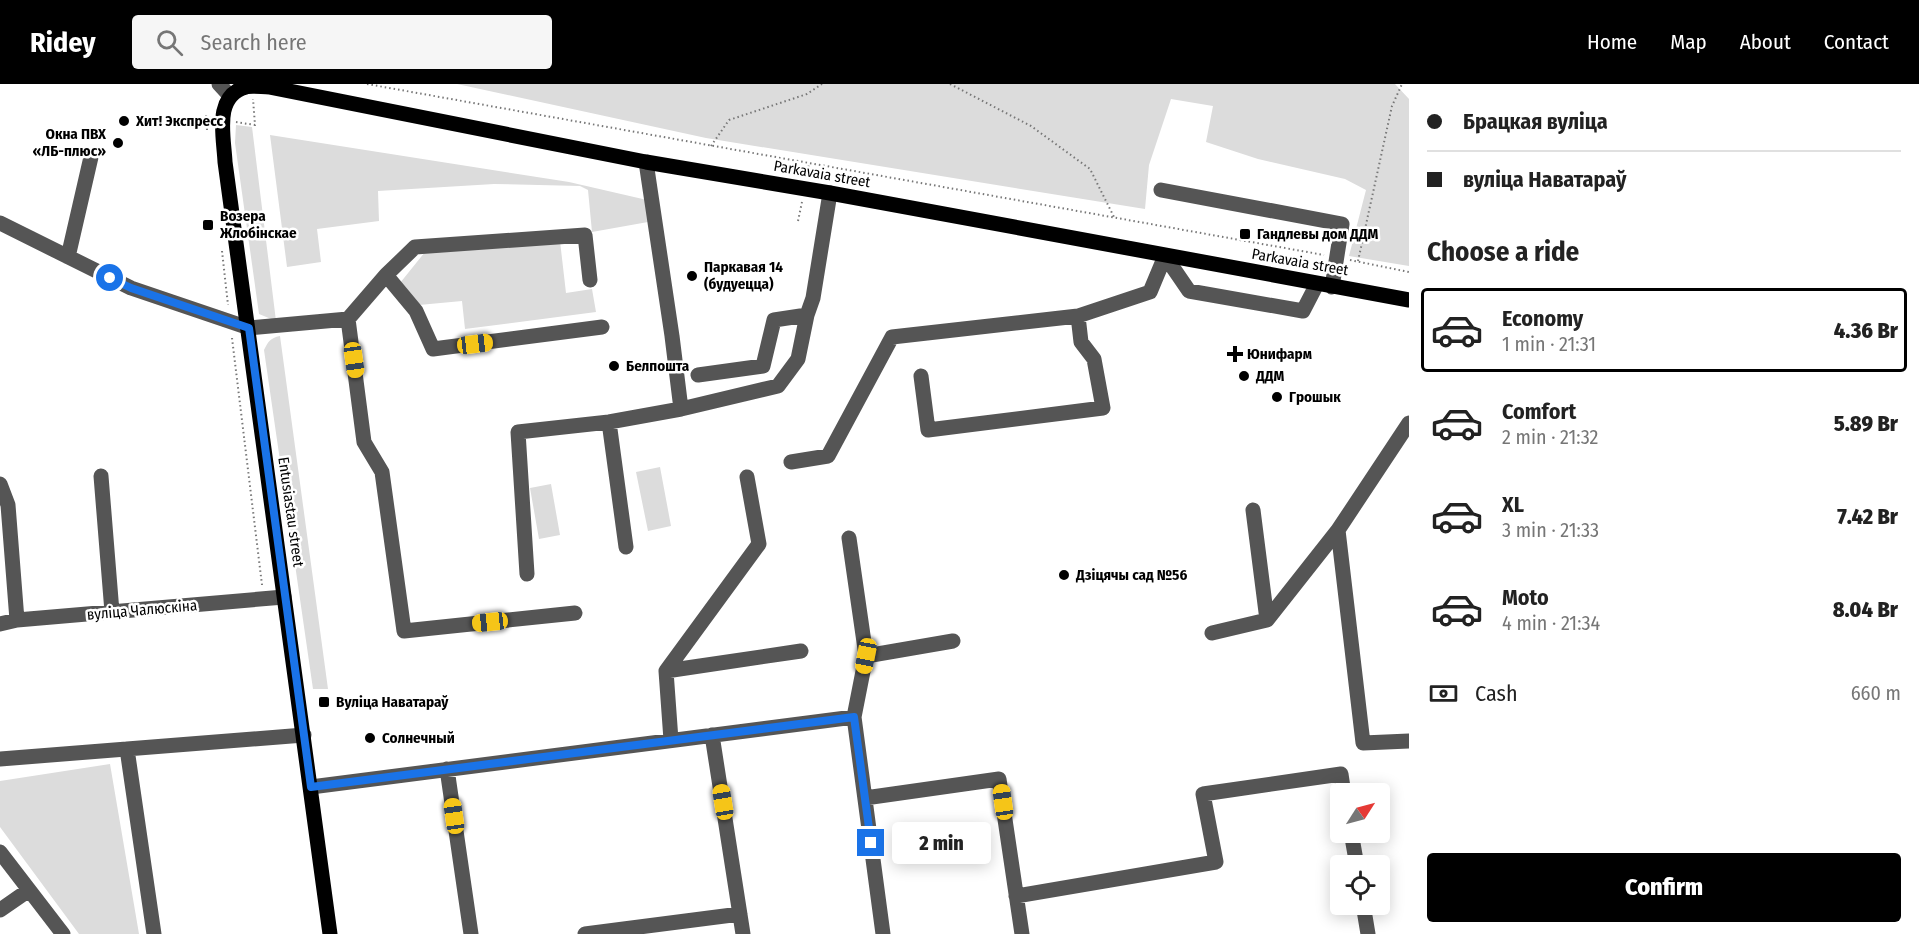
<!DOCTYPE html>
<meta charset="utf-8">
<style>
:root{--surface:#fff;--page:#f6f6f6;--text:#222;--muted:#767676;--line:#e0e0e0;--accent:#000}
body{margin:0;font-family:"Fira Sans Condensed",sans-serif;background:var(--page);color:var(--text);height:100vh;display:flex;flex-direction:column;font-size:22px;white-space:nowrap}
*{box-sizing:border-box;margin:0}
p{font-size:20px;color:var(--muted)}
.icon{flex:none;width:33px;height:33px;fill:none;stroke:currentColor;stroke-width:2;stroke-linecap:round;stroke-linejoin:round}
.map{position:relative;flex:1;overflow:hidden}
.panel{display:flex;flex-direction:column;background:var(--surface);width:510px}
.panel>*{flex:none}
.banner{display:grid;align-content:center;height:132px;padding:0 18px;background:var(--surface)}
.needle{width:39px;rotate:54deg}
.tools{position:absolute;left:1330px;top:699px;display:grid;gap:12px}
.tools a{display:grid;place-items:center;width:60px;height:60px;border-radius:6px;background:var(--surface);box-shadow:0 3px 15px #0003;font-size:30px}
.end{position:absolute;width:27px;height:27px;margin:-14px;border:8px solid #1a73e8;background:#fff;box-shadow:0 0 0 3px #fff}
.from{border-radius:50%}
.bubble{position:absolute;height:42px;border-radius:6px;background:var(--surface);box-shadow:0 3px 15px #0003;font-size:20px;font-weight:800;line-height:42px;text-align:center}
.car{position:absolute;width:18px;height:36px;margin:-18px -9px;border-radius:8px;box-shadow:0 0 4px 2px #0007;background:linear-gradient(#f5c518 24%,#345 0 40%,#f5c518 0 76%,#345 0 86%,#f5c518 0)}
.banner b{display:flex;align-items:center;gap:21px;height:57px;font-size:22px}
.banner b+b{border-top:2px solid var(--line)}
.banner i{width:15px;height:15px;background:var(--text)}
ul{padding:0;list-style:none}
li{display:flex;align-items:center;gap:18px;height:84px;margin:0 12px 9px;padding:0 6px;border:3px solid transparent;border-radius:6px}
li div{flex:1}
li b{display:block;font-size:22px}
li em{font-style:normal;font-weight:800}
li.current{border-color:var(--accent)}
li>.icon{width:54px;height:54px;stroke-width:1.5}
h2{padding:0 18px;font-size:27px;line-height:72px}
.pay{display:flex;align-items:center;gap:15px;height:66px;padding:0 18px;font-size:22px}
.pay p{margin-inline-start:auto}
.primary-button{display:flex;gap:12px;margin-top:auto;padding:12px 18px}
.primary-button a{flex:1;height:69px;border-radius:6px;background:var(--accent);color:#fff;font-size:24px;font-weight:800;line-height:69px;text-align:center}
header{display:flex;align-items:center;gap:36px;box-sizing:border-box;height:84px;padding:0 30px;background:var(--accent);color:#fff}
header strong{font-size:28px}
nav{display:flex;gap:33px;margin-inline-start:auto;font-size:21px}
.search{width:420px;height:54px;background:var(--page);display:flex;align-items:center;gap:15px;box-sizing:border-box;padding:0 21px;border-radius:6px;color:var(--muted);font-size:22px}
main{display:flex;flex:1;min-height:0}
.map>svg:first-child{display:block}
</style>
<header>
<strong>Ridey</strong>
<div class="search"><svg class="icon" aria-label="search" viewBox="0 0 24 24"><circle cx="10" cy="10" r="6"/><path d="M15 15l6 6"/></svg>Search here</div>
<nav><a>Home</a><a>Map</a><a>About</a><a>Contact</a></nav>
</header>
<main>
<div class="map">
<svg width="1409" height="850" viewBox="0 0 1409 850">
<rect width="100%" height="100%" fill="#fff"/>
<!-- green -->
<path fill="#dcdcdc" d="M 457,0 L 1395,0 L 1409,15 L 1409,182 L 1349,172 L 1366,106 L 1345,95 L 1258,75 L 1206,58 L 1213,22 L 1171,15 L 1149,81 L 1145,125 L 706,54 Z
M 236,41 L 252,43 L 276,237 L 259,230 L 235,59 Z
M 270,51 L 569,98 L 647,116 L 648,138 L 592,148 L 588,106 L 580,102 L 494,100 L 378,107 L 379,137 L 317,145 L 321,178 L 287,183 Z
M 560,157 L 566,209 L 592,205 L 596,228 L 465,245 L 462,217 L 419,221 L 400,199 L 425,168 Z
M 280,252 L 328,605 L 313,605 L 264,266 C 268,258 270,254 280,252 Z
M 660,383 L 671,442 L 648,447 L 636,388 Z
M 551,400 L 560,451 L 539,455 L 530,404 Z
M 110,680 L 139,850 L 79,850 L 0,743 L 0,697 Z"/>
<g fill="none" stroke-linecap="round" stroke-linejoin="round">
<!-- path -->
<path stroke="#777" stroke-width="2" stroke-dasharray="1.5 3" stroke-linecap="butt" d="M 367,0 L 1324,171
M 950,0 L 1031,42 L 1090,85 L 1115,135
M 236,38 L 255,41 L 253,15
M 207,46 L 206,32 L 210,33
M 711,62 L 729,36 L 807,10 L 822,0
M 807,92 L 809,80
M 798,137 L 802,118
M 222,167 L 228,221
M 1350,176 L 1409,188
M 1358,177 L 1392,22 L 1402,0
M 232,254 L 262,501"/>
<!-- minor -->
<path stroke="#555" stroke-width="15" d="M 219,0 L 230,12
M 1161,106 L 1342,140 L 1332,203
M 0,139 L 131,204 L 249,244 L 348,235 L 386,191 L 416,227 L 433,265 L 602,243
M 1165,172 L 1189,207 L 1303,227 L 1317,200
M 68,173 L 91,73
M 386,191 L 415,163 L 585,151 L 590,196
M 348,235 L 364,358 L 382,388 L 404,547 L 575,529
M 698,291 L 763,282 L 774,236 L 807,231
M 921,292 L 928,346 L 1103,324 L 1094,275 L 1081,258 L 1078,232 L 1150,208 L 1165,172
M 681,325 L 778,302 L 798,275 L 807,231 L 813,214 L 830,109
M 609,338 L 626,463
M 791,378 L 828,372 L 892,253 L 1078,232
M 101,392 L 112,528
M 0,400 L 8,421 L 17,536
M 1253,426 L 1267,536 L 1338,446 L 1409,339
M 1338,446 L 1363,659 L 1409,657
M 849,454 L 866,572 L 854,633
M 527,490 L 518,348 L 609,338 L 681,325 L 672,252 L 646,78
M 0,540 L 17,536 L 284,513
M 1212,549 L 1267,536
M 866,572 L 953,557
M 666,587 L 801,567
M 712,651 L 743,850
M 671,656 L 666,587 L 759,460 L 747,393
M 127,665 L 154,850
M 0,675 L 304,651
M 447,685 L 471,850
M 311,703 L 854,633 L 883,850
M 865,714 L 999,695 L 1022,850
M 1351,748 L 1357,782
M 0,768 L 63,850
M 1016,812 L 1216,778 L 1203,710 L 1341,690 L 1344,710
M 1363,820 L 1368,850
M 0,826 L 29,806
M 585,850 L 740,830"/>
<!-- major -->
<path stroke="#000" stroke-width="15" d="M 330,850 L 225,78 C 224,53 213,12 246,3 C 252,1 262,3 269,3 L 646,78 L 830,109 L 1409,216"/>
</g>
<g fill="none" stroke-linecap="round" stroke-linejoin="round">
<!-- route -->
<path stroke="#1a73e8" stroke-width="8" d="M 110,194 L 131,204 L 249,244 L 311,703 L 854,633 L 871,759"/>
</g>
<!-- markers -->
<g fill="#000" stroke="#fff" stroke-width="2">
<circle cx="124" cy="37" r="6"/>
<circle cx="118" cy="59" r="6"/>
<rect x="202" y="135" width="12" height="12" rx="3"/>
<rect x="1239" y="144" width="12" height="12" rx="3"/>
<circle cx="692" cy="192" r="6"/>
<path d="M1232 261h6v6h6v6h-6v6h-6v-6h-6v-6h6z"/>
<circle cx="614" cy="282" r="6"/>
<circle cx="1244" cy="292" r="6"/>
<circle cx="1277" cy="313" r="6"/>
<circle cx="1064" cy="491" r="6"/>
<rect x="318" y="612" width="12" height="12" rx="3"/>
<circle cx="370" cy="654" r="6"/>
</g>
<g text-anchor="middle" stroke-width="5" stroke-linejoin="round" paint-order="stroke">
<!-- poi labels -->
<g font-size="15" font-weight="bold" fill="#000" stroke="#fff" text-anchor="start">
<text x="136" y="42">Хит! Экспресс</text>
<text x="106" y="55" text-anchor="end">Окна ПВХ<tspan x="106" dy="17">«ЛБ-плюс»</tspan></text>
<text x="220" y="137">Возера<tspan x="220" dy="17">Жлобінскае</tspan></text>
<text x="1257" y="155">Гандлевы дом ДДМ</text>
<text x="704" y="188">Паркавая 14<tspan x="704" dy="17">(будуецца)</tspan></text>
<text x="1247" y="275">Юнифарм</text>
<text x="626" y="287">Белпошта</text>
<text x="1256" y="297">ДДМ</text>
<text x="1289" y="318">Грошык</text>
<text x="1076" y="496">Дзіцячы сад №56</text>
<text x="336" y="623">Вуліца Наватараў</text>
<text x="382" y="659">Солнечный</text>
</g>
<!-- street labels -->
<g font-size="15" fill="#000" stroke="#fff">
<text transform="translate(822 90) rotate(10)" y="5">Parkavaia street</text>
<text transform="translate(1300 178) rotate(10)" y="5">Parkavaia street</text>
<text transform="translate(291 428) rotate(82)" y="5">Entusiastau street</text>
<text transform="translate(142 526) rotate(-5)" y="5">вуліца Чалюскіна</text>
</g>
</g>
</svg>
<div class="tools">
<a><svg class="needle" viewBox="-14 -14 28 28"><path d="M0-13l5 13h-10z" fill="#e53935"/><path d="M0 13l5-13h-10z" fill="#767676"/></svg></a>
<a><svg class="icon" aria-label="locate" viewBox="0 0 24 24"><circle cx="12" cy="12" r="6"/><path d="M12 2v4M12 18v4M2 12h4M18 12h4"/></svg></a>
</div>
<i class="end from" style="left:110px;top:194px"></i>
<i class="end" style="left:871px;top:759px"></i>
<div class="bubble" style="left:892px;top:738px;width:99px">2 min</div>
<i class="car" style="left:475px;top:260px;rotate:83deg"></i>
<i class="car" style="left:354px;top:276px;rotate:172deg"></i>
<i class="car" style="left:490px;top:538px;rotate:264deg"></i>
<i class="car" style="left:866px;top:572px;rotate:191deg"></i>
<i class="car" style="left:723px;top:718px;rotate:351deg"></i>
<i class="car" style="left:1003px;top:718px;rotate:352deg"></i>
<i class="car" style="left:454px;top:732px;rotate:352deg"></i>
</div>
<section class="panel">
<div class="banner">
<b><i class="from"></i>Брацкая вуліца</b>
<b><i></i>вуліца Наватараў</b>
</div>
<h2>Choose a ride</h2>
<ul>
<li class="current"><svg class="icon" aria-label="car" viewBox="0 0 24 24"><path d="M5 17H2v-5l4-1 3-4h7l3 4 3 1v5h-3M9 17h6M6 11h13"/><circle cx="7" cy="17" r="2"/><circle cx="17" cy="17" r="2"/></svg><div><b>Economy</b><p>1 min · 21:31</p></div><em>4.36 Br</em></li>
<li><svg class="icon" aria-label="car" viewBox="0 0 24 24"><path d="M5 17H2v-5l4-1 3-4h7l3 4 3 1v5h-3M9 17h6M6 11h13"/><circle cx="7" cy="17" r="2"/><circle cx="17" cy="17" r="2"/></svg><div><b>Comfort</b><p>2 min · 21:32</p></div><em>5.89 Br</em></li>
<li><svg class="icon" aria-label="car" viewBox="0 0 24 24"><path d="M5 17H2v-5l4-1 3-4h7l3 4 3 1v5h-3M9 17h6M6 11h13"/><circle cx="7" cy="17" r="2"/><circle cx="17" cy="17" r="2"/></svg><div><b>XL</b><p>3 min · 21:33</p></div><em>7.42 Br</em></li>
<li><svg class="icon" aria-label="car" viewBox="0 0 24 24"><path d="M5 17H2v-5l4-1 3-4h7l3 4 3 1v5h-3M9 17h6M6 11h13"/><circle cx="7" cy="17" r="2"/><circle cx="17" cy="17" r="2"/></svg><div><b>Moto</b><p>4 min · 21:34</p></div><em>8.04 Br</em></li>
</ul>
<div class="pay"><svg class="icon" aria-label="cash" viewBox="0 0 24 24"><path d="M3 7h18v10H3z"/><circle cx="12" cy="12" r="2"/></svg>Cash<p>660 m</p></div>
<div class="primary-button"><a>Confirm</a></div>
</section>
</main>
